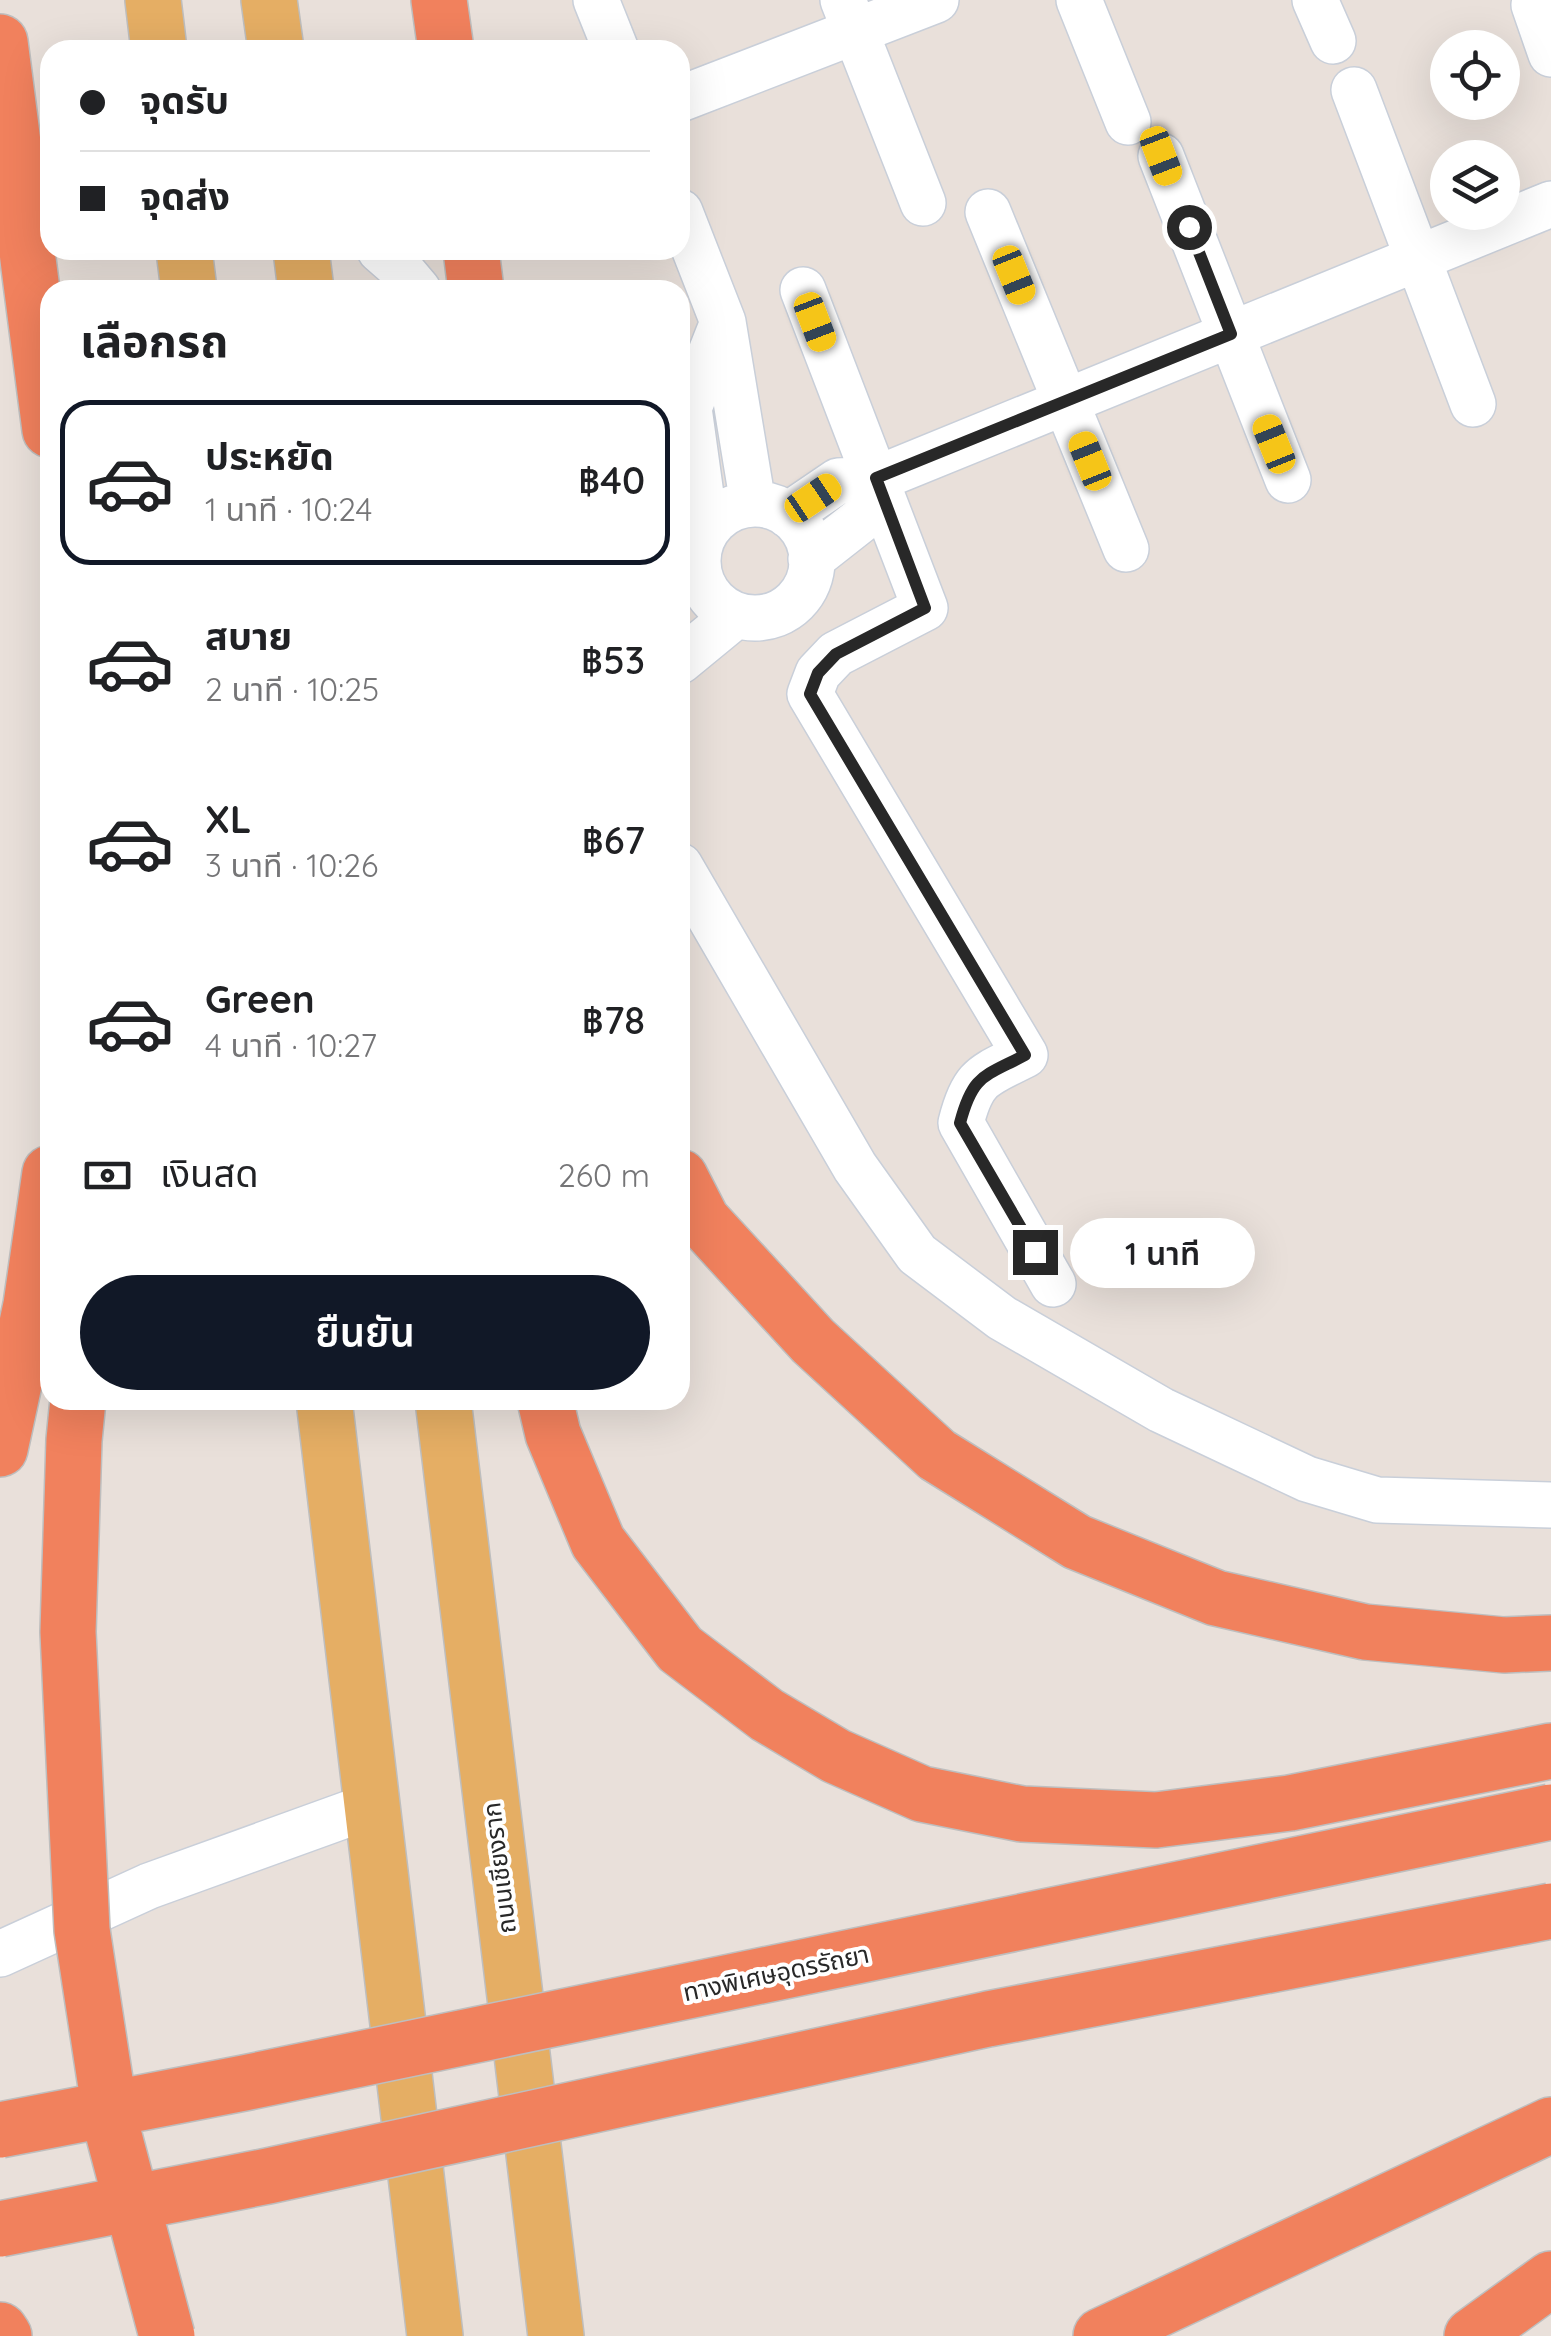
<!DOCTYPE html>
<html lang="th">
<meta charset="utf-8">
<style>
:root{--surface:#fff;--page:#f2f2f2;--text:#202124;--muted:#757577;--line:#e0e0e0;--accent:#111827}
body{margin:0;font-family:Quicksand,"Noto Sans Thai",sans-serif;background:var(--page);color:var(--text);height:100vh;display:flex;flex-direction:column;font-size:38px;white-space:nowrap}
*{box-sizing:border-box;margin:0}
p{font-size:32px;color:var(--muted)}
.icon{flex:none;width:55px;height:55px;fill:none;stroke:currentColor;stroke-width:2;stroke-linecap:round;stroke-linejoin:round}
.map{position:relative;flex:1;overflow:hidden}
.sheet{position:absolute;left:40px;top:280px;width:650px;height:1130px;display:flex;flex-direction:column;background:var(--surface);border-radius:30px;box-shadow:0 10px 40px #0002}
.sheet>*{flex:none}
.guide{position:absolute;left:40px;top:40px;width:650px;height:220px;border-radius:30px;box-shadow:0 10px 40px #0002;display:grid;align-content:center;height:220px;padding:0 40px;background:var(--surface)}
.buttons{position:absolute;left:1430px;top:30px;display:grid;gap:20px}
.buttons a{display:grid;place-items:center;width:90px;height:90px;border-radius:50%;background:var(--surface);box-shadow:0 10px 40px #0002;font-size:50px}
.end{position:absolute;width:45px;height:45px;margin:-22px;border:12px solid #282828;background:#fff;box-shadow:0 0 0 5px #fff}
.from{border-radius:50%}
.bubble{position:absolute;height:70px;border-radius:35px;background:var(--surface);box-shadow:0 10px 40px #0002;font-size:32px;font-weight:600;line-height:70px;text-align:center}
.car{position:absolute;width:30px;height:60px;margin:-30px -15px;border-radius:12px;box-shadow:0 0 8px 2px #0007;background:linear-gradient(#f5c518 24%,#345 0 40%,#f5c518 0 76%,#345 0 86%,#f5c518 0)}
.guide b{display:flex;align-items:center;gap:35px;height:95px;font-size:38px}
.guide b+b{border-top:2px solid var(--line)}
.guide i{width:25px;height:25px;background:var(--text)}
ul{padding:0;list-style:none}
li{display:flex;align-items:center;gap:30px;height:165px;margin:0 20px 15px;padding:0 20px;border:5px solid transparent;border-radius:30px}
li div{flex:1}
li b{display:block;font-size:38px}
li em{font-style:normal;font-weight:600}
li.active{border-color:var(--accent)}
li>.icon{width:90px;height:90px;stroke-width:1.5}
h2{padding:0 40px;font-size:45px;line-height:120px}
.pay{display:flex;align-items:center;gap:25px;height:110px;padding:0 40px;font-size:38px}
.pay p{margin-inline-start:auto}
.button{display:flex;gap:20px;margin-top:auto;padding:20px 40px}
.button a{flex:1;height:115px;border-radius:60px;background:var(--accent);color:#fff;font-size:40px;font-weight:600;line-height:115px;text-align:center}
.map>svg:first-child{display:block}
</style>
<div class="map">
<svg width="1551" height="2336" viewBox="0 0 1551 2336">
<rect width="100%" height="100%" fill="#e9e0da"/>
<g fill="none" stroke-linecap="round" stroke-linejoin="round">
<defs>
<path id="minor" d="M 596,0 L 616,50
M 843,0 L 923,203
M 1079,0 L 1128,122
M 1315,0 L 1333,41
M 1534,5 L 1551,54
M 1354,90 L 1473,404
M 680,99 L 936,0
M 1161,156 L 1288,480
M 680,212 L 723,322
M 988,212 L 1126,549
M 380,250 L 396,264 L 418,290
M 803,290 L 925,608 L 836,654 L 818,673 L 810,694 L 1025,1055 C 984,1076 973,1075 961,1123 L 1053,1284
M 876,479 L 1551,204
M698 561a57 57 0 1 1 114 0a57 57 0 1 1-114 0Z
M 788,515 L 838,481 L 876,479 L 867,515 L 811,559
M 706,531 L 689,408 L 723,322 L 753,504
M 680,661 L 736,615
M 680,866 L 855,1167 L 917,1254 L 1002,1318 L 1161,1410 L 1307,1479 L 1377,1500 L 1551,1505
M 0,1954 L 149,1886 L 373,1805"/>
<path id="major" d="M 153,0 L 159,50
M 269,0 L 276,50
M 184,250 L 189,290
M 301,250 L 306,290
M 324,1400 L 435,2336
M 443,1400 L 556,2336"/>
<path id="highway" d="M 439,0 L 446,50
M 0,42 L 50,430
M 471,250 L 476,290
M 680,1177 L 702,1220 L 813,1341 L 937,1455 L 1077,1542 L 1216,1598 L 1365,1632 L 1504,1645 L 1551,1643
M 545,1400 L 553,1434 L 598,1542 L 680,1649 L 767,1715 L 836,1756 L 922,1794 L 1022,1814 L 1156,1820 L 1290,1803 L 1551,1751
M 0,1449 L 31,1305 L 50,1173
M 0,2330 L 4,2336
M 1101,2336 L 1551,2125
M 1472,2336 L 1551,2279"/>
</defs>
<!-- minor casing -->
<use href="#minor" stroke="#c9cfd9" stroke-width="48"/>
<!-- major casing -->
<use href="#major" stroke="#bebebe" stroke-width="58"/>
<!-- highway casing -->
<use href="#highway" stroke="#bebebe" stroke-width="58"/>
<!-- minor -->
<use href="#minor" stroke="#fff" stroke-width="45"/>
<!-- major -->
<use href="#major" stroke="#e5ae64" stroke-width="55"/>
<!-- highway -->
<use href="#highway" stroke="#f1815d" stroke-width="55"/>
<defs>
<path id="highway-bridge" d="M 78,1400 L 74,1440 L 68,1632 L 82,1930 L 113,2132 L 167,2336
M 0,2130 L 244,2083 L 1551,1812
M 0,2229 L 268,2176 L 988,2019 L 1551,1911"/>
</defs>
<!-- highway-bridge casing -->
<use href="#highway-bridge" stroke="#bebebe" stroke-width="58" stroke-linecap="butt"/>
<!-- highway-bridge -->
<use href="#highway-bridge" stroke="#f1815d" stroke-width="55"/>
</g>
<g fill="none" stroke-linecap="round" stroke-linejoin="round">
<!-- route -->
<path stroke="#282828" stroke-width="12" d="M 1035,1252 L 960,1123 C 973,1074 984,1077 1025,1055 L 810,694 L 818,673 L 836,654 L 925,608 L 876,478 L 1231,334 L 1189,227"/>
</g>
<g text-anchor="middle" stroke-width="8" stroke-linejoin="round" paint-order="stroke">
<!-- street labels -->
<g font-size="25" fill="#282828" stroke="#fff">
<text transform="translate(499 1868) rotate(-97)" y="9">ถนนเชียงราก</text>
<text transform="translate(776 1973) rotate(-12)" y="9">ทางพิเศษอุดรรัถยา</text>
</g>
</g>
</svg>
<div class="buttons">
<a><svg class="icon" aria-label="locate" viewBox="0 0 24 24"><circle cx="12" cy="12" r="6"/><path d="M12 2v4M12 18v4M2 12h4M18 12h4"/></svg></a>
<a><svg class="icon" aria-label="layers" viewBox="0 0 24 24"><path d="M12 4l9 5-9 5-9-5zM3 14l9 5 9-5"/></svg></a>
</div>
<i class="end from" style="left:1189px;top:227px"></i>
<i class="end" style="left:1035px;top:1252px"></i>
<div class="bubble" style="left:1070px;top:1218px;width:185px">1 นาที</div>
<i class="car" style="left:1161px;top:156px;rotate:159deg"></i>
<i class="car" style="left:1014px;top:275px;rotate:158deg"></i>
<i class="car" style="left:815px;top:322px;rotate:159deg"></i>
<i class="car" style="left:1274px;top:444px;rotate:338deg"></i>
<i class="car" style="left:1090px;top:461px;rotate:338deg"></i>
<i class="car" style="left:813px;top:498px;rotate:56deg"></i>
<div class="guide">
<b><i class="from"></i>จุดรับ</b>
<b><i></i>จุดส่ง</b>
</div>
<section class="sheet">
<h2>เลือกรถ</h2>
<ul>
<li class="active"><svg class="icon" aria-label="car" viewBox="0 0 24 24"><path d="M5 17H2v-5l4-1 3-4h7l3 4 3 1v5h-3M9 17h6M6 11h13"/><circle cx="7" cy="17" r="2"/><circle cx="17" cy="17" r="2"/></svg><div><b>ประหยัด</b><p>1 นาที · 10:24</p></div><em>฿40</em></li>
<li><svg class="icon" aria-label="car" viewBox="0 0 24 24"><path d="M5 17H2v-5l4-1 3-4h7l3 4 3 1v5h-3M9 17h6M6 11h13"/><circle cx="7" cy="17" r="2"/><circle cx="17" cy="17" r="2"/></svg><div><b>สบาย</b><p>2 นาที · 10:25</p></div><em>฿53</em></li>
<li><svg class="icon" aria-label="car" viewBox="0 0 24 24"><path d="M5 17H2v-5l4-1 3-4h7l3 4 3 1v5h-3M9 17h6M6 11h13"/><circle cx="7" cy="17" r="2"/><circle cx="17" cy="17" r="2"/></svg><div><b>XL</b><p>3 นาที · 10:26</p></div><em>฿67</em></li>
<li><svg class="icon" aria-label="car" viewBox="0 0 24 24"><path d="M5 17H2v-5l4-1 3-4h7l3 4 3 1v5h-3M9 17h6M6 11h13"/><circle cx="7" cy="17" r="2"/><circle cx="17" cy="17" r="2"/></svg><div><b>Green</b><p>4 นาที · 10:27</p></div><em>฿78</em></li>
</ul>
<div class="pay"><svg class="icon" aria-label="cash" viewBox="0 0 24 24"><path d="M3 7h18v10H3z"/><circle cx="12" cy="12" r="2"/></svg>เงินสด<p>260 m</p></div>
<div class="button"><a>ยืนยัน</a></div>
</section>
</div>
